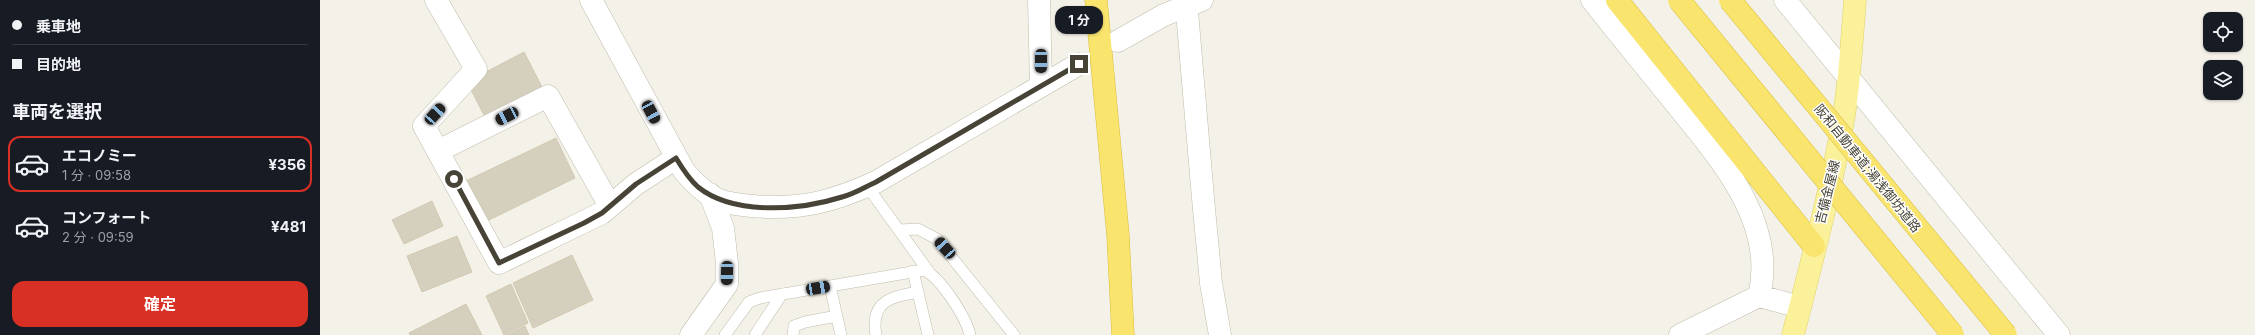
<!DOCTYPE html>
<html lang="ja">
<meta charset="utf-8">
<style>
:root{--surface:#171b24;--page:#20242c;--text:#f1f3f6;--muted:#9ea1a6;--line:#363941;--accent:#d93025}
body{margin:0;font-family:Inter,"Noto Sans JP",sans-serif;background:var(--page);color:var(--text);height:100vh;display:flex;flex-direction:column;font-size:15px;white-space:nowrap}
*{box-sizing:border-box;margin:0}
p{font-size:13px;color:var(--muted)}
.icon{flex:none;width:22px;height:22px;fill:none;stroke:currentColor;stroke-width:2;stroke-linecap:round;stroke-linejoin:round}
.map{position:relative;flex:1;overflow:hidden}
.details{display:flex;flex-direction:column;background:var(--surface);width:320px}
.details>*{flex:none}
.hud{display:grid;align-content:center;height:88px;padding:0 12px;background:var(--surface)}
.tools{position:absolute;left:1883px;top:12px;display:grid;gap:8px}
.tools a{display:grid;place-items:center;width:40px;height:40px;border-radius:8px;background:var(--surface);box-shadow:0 1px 3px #0004;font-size:20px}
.end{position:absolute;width:18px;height:18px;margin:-9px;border:5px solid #474437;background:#fff;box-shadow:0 0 0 2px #fff}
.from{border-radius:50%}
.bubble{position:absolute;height:28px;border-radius:12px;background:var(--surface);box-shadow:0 1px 3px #0004;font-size:13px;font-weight:700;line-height:28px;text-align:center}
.car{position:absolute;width:12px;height:24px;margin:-12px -6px;border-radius:5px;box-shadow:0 0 3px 1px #0007;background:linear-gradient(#222 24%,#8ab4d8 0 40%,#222 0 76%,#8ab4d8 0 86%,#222 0)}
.hud b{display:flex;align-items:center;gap:14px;height:38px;font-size:15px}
.hud b+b{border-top:1px solid var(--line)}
.hud i{width:10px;height:10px;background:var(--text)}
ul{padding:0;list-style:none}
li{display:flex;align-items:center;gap:12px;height:56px;margin:0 8px 6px;padding:0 4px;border:2px solid transparent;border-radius:12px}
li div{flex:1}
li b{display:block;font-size:15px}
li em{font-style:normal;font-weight:700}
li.selected{border-color:var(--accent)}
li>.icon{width:36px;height:36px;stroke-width:1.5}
h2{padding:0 12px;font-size:18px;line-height:48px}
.button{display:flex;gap:8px;margin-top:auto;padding:8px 12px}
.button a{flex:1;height:46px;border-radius:12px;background:var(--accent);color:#fff;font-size:16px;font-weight:700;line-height:46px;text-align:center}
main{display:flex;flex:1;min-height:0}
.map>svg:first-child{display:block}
</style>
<main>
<section class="details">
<div class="hud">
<b><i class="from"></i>乗車地</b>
<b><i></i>目的地</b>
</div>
<h2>車両を選択</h2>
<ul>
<li class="selected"><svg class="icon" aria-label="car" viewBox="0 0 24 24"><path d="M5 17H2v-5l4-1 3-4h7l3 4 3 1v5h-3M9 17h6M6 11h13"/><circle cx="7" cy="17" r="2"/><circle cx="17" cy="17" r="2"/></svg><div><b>エコノミー</b><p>1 分 · 09:58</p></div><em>¥356</em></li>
<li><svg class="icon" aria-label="car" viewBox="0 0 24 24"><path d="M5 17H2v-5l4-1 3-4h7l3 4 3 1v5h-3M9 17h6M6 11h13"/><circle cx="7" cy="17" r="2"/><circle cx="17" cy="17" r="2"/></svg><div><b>コンフォート</b><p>2 分 · 09:59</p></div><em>¥481</em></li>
</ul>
<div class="button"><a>確定</a></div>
</section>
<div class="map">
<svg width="1935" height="335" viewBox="0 0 1935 335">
<rect width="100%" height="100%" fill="#f4f2e8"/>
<!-- building -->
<path fill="#d5d0be" stroke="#d0c9b2" d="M 204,52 L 222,87 L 165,117 L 147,82 Z
M 236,138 L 255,178 L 165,222 L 146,181 Z
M 112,201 L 123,226 L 84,244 L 72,220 Z
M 137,236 L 152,272 L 102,292 L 87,256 Z
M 252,255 L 273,300 L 213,328 L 193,283 Z
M 191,284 L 208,323 L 184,335 L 166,296 Z
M 146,304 L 162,335 L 90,335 L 89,333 Z
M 205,326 L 209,335 L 187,335 Z"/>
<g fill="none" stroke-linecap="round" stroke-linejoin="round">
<defs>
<path id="service" d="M 547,186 L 609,272
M 579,230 L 598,229 L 617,239 L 694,335
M 593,271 L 608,335
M 510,286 L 521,335
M 405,335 L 429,302 L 440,298 L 604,270 C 621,278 646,317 650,335
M 435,335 L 462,294
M 473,335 L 474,326 L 485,322 L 517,316
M 556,335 C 550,301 571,297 598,292"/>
<path id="minor" d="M 116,0 L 156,69 L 104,126 L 179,263 L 282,213 L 316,184 L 356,158
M 271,0 L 364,171 C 374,183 385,194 399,200 C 409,204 422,205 432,206 C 481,210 512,202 556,182 L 759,64
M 719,0 L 721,86
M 1272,0 C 1298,33 1325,66 1352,99 C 1396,154 1458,220 1439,296 L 1480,307
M 798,41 L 844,15 L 882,0
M 118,151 L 228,96 L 290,206
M 371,335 L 407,284 L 407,263 L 403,228 L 390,194
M 1360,335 L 1439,296"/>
<path id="tertiary" d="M 866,0 L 883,198 L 891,283 L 900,335
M 1465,0 L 1739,335"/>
<path id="primary" d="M 1473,335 C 1491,264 1512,187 1524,115 C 1530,77 1532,39 1535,0"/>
<path id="motorway" d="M 776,0 L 798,235 L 803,335
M 1297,0 L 1494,246"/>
</defs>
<!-- service casing -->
<use href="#service" stroke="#bfbcab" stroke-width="12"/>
<!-- minor casing -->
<use href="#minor" stroke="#bfbcab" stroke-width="23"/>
<!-- tertiary casing -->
<use href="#tertiary" stroke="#bfbcab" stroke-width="23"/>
<!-- primary casing -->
<use href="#primary" stroke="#e0d26a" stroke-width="23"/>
<!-- motorway casing -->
<use href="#motorway" stroke="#d9bc3d" stroke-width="23"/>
<!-- service -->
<use href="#service" stroke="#fff" stroke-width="11"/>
<!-- minor -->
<use href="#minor" stroke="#fff" stroke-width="22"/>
<!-- tertiary -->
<use href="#tertiary" stroke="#fff" stroke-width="22"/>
<!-- primary -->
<use href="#primary" stroke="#fbf19a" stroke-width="22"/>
<!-- motorway -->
<use href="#motorway" stroke="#f9e46e" stroke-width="22"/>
<defs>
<path id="motorway-bridge" d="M 1359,0 L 1633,335
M 1410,0 L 1686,335"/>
</defs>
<!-- motorway-bridge casing -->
<use href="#motorway-bridge" stroke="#d9bc3d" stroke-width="23" stroke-linecap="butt"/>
<!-- motorway-bridge -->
<use href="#motorway-bridge" stroke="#f9e46e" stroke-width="22"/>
</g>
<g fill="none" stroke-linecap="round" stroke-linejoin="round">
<!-- route -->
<path stroke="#474437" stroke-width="5" d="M 134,179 L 179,263 L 264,223 L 282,213 L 316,184 L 356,158 C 362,168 369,179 378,187 C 414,216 481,210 522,197 C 534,194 545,187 556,182 L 759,64"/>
</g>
<g text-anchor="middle" stroke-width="3" stroke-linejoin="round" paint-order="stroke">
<!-- street labels -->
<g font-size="13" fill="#474437" stroke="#fff">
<text transform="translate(1548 168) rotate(51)" y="5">阪和自動車道;湯浅御坊道路</text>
<text transform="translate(1507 192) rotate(-76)" y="5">吉備金屋線</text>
</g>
</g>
</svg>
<div class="tools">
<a><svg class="icon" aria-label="locate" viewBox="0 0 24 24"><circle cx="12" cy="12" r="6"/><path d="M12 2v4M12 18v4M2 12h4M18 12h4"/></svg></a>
<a><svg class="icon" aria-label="layers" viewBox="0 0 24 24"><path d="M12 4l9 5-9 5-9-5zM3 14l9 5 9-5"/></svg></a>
</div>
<i class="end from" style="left:134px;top:179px"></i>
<i class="end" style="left:759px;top:64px"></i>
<div class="bubble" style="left:735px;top:6px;width:48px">1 分</div>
<i class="car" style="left:721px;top:61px;rotate:180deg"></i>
<i class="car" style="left:331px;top:112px;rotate:152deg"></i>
<i class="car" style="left:115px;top:114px;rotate:42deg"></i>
<i class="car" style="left:187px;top:116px;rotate:243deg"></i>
<i class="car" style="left:625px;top:248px;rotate:318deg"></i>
<i class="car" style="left:407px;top:273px;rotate:181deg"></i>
<i class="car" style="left:498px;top:288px;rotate:80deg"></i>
</div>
</main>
